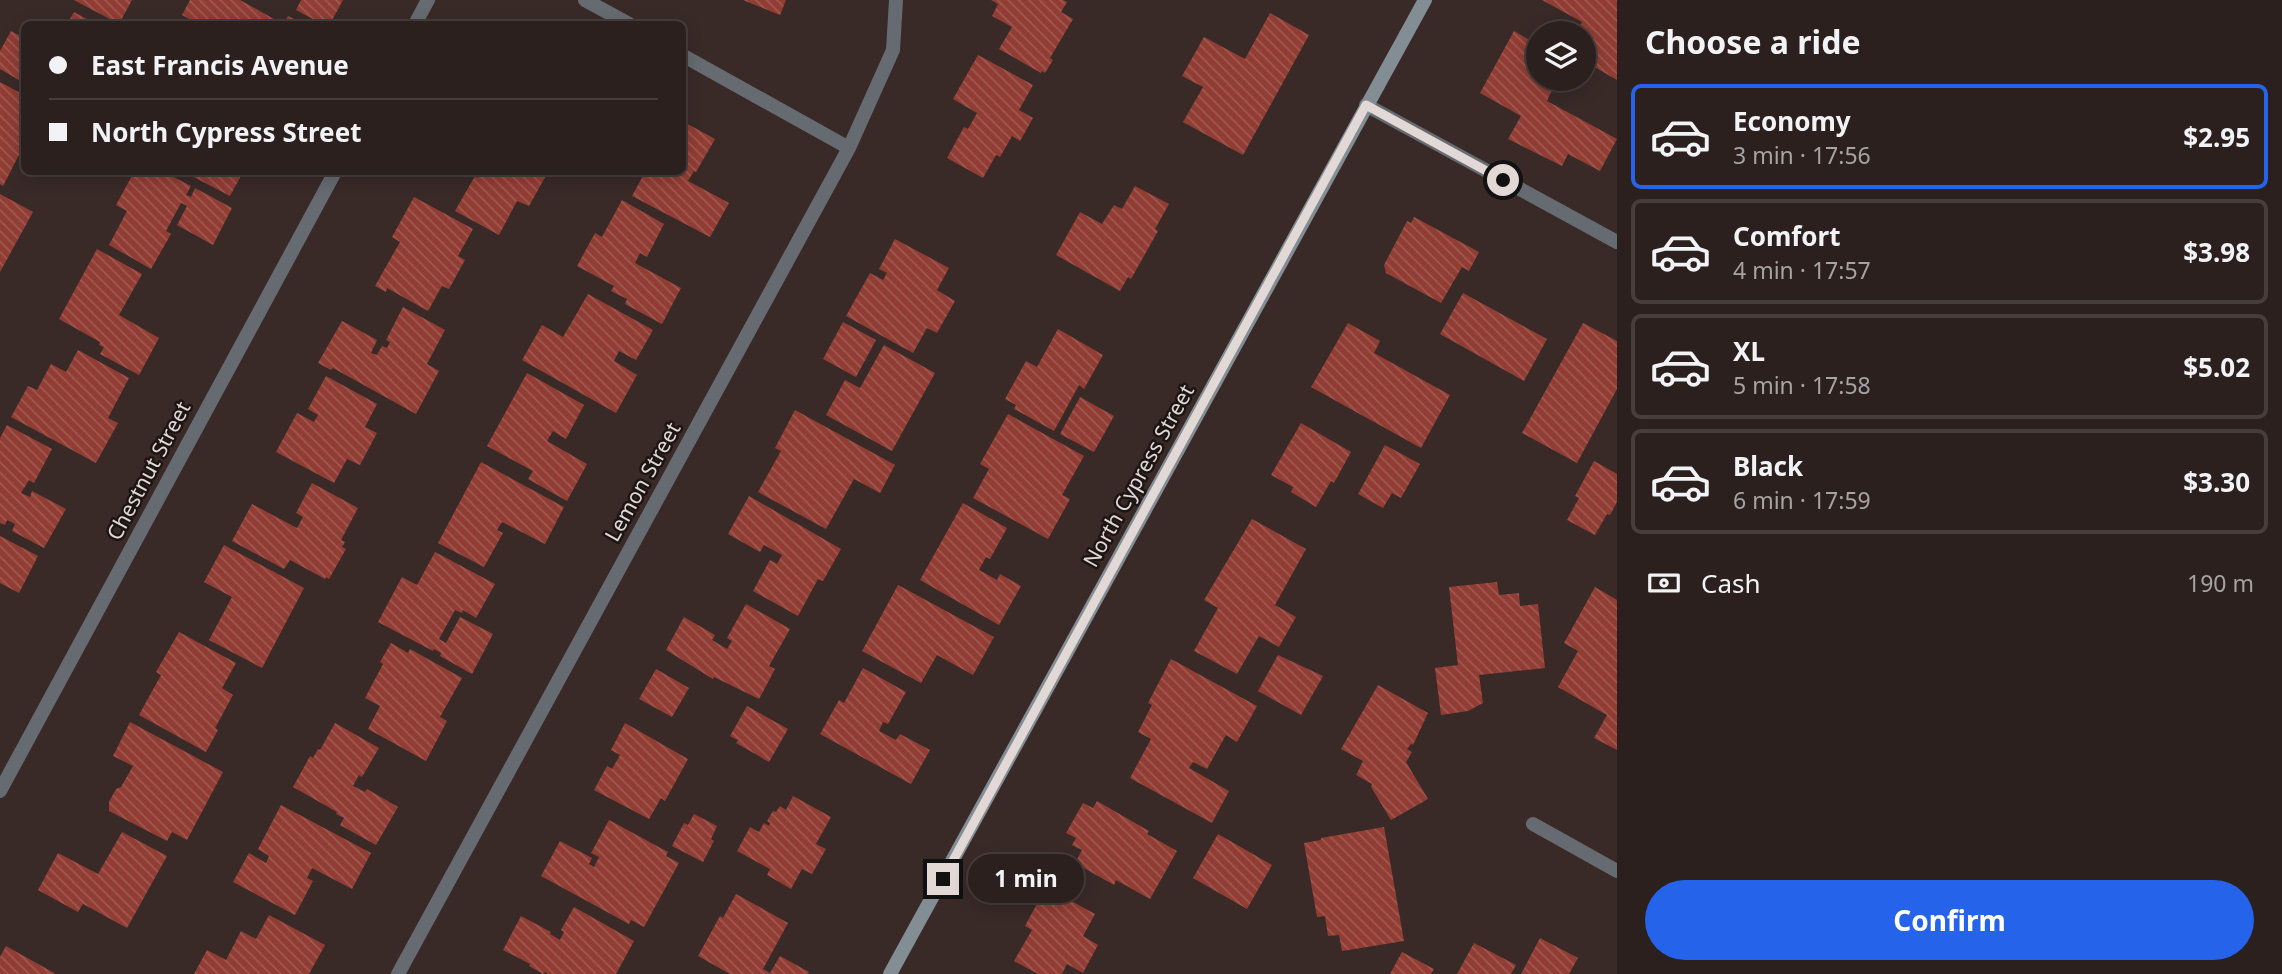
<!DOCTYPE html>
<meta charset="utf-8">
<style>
:root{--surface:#2b201e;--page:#372d2b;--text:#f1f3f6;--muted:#a6a3a4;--line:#473e3c;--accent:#2563eb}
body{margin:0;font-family:"Noto Sans",sans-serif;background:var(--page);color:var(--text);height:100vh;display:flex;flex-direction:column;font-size:26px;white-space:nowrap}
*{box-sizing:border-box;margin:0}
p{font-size:23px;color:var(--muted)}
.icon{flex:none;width:38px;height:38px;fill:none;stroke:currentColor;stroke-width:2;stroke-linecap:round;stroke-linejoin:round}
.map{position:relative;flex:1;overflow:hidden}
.drawer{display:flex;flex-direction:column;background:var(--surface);width:665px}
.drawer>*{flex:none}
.top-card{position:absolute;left:21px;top:21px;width:665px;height:154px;border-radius:10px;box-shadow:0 4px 18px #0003,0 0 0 2px var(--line);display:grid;align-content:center;height:154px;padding:0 28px;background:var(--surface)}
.tools{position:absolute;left:1526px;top:21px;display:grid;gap:14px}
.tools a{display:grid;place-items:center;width:70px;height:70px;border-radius:50%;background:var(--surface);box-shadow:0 4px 18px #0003,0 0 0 2px var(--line);font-size:35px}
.end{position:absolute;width:32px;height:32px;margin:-16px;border:9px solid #e2d8d6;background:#111;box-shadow:0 0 0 4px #111}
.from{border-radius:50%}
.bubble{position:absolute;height:49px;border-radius:24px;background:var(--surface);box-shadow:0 4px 18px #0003,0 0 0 2px var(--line);font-size:23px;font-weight:700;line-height:49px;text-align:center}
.top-card b{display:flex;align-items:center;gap:24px;height:66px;font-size:26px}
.top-card b+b{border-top:2px solid var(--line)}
.top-card i{width:18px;height:18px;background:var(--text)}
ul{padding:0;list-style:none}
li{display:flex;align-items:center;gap:21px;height:105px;margin:0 14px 10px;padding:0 14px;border:4px solid var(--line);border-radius:10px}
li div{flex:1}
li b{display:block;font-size:26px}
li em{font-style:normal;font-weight:700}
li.selected{border-color:var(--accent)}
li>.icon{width:63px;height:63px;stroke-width:1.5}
h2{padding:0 28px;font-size:32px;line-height:84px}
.pay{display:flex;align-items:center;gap:18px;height:77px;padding:0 28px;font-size:26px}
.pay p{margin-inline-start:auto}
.action{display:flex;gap:14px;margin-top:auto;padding:14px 28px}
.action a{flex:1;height:80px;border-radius:42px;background:var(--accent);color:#fff;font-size:28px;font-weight:700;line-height:80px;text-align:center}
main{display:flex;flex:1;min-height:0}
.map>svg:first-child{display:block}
</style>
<main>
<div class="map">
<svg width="1617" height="974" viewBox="0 0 1617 974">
<defs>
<pattern id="building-back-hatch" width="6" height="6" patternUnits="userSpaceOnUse" patternTransform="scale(1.75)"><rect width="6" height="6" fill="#913d34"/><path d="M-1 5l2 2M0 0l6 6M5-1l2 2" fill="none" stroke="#a05851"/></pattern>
</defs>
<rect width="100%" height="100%" fill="#392a28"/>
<!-- building -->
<path fill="url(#building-back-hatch)" d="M 74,0 L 132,0 L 119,24 Z
M 190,0 L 240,0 L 283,24 L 288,16 L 303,24 L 198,24 L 182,15 Z
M 301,0 L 343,0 L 330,24 L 322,24 L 296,10 Z
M 743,0 L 786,0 L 780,15 Z
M 991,0 L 1063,0 L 1067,2 L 1061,12 L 1073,19 L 1050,58 L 1053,60 L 1045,73 L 1042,71 L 1041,73 L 999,49 L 1012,27 L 992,16 L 998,4 Z
M 1542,0 L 1617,0 L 1617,80 L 1584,61 L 1584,33 L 1576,33 L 1582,22 Z
M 74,12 L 96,24 L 67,24 Z
M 1270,13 L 1309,35 L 1243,155 L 1183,122 L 1203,87 L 1182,76 L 1204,37 L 1245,59 Z
M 11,31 L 24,38 L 24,83 L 0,69 L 0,51 Z
M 1514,31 L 1538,45 L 1538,79 L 1567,79 L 1560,92 L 1553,88 L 1547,101 L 1617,139 L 1600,171 L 1568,154 L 1562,166 L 1508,139 L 1521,116 L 1480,93 Z
M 978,55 L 1033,85 L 1019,110 L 1033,118 L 1020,141 L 1012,136 L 1000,157 L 996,155 L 983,178 L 947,158 L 964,127 L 968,129 L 977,113 L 953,99 Z
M 0,82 L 24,95 L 24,145 L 3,186 L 0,184 Z
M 682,121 L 715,139 L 696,172 L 694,171 L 688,181 L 729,203 L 710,237 L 632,196 L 645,172 L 682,172 Z
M 134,172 L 164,172 L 191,186 L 186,195 L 191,197 L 195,188 L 232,208 L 213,245 L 177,225 L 187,206 L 181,203 L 166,231 L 171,234 L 151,269 L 109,245 L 127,211 L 116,205 Z
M 184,172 L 243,172 L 230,196 Z
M 482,172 L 548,172 L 529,206 L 517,201 L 499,235 L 455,211 L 475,176 L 478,178 Z
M 1135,186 L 1169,204 L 1155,229 L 1158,231 L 1131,279 L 1128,277 L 1120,291 L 1056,255 L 1080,212 L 1102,224 L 1114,205 L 1122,209 Z
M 0,194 L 33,212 L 0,272 Z
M 414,197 L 473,229 L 458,256 L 465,260 L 449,289 L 442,286 L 428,311 L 387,288 L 386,292 L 375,286 L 400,242 L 392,237 Z
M 622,200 L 664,224 L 647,257 L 640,253 L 635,263 L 681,288 L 662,324 L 625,304 L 627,299 L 611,291 L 614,286 L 577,266 L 595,233 L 602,237 Z
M 1414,217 L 1479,252 L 1469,271 L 1462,267 L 1441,303 L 1386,273 L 1384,265 L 1407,221 L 1411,223 Z
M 895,239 L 949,268 L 937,290 L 955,301 L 937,333 L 927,328 L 913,353 L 846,316 L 870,273 L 883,280 L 887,273 L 879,269 Z
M 97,249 L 142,274 L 119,315 L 159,338 L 139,375 L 100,354 L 104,347 L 99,345 L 100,342 L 59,319 Z
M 1463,293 L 1547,339 L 1524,381 L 1440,334 Z
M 588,294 L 653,330 L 636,360 L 619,351 L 614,361 L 637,375 L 616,413 L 522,360 L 542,325 L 563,337 Z
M 403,307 L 445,330 L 427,364 L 439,371 L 416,414 L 333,368 L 331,370 L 318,363 L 342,321 L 377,340 L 371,353 L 377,355 L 382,346 L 387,348 L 390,342 L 386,340 Z
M 843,322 L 876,340 L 856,377 L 823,359 Z
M 1348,323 L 1380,341 L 1374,353 L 1450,395 L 1421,448 L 1311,387 Z
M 1583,323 L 1617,341 L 1617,389 L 1577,463 L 1522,433 Z
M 1058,329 L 1103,355 L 1084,389 L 1079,385 L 1054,431 L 1014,409 L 1016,405 L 1005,399 L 1026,361 L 1037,367 Z
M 884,345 L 935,373 L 892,451 L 826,415 L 845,380 L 860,388 Z
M 78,350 L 129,378 L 108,418 L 118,423 L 96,463 L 11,417 L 28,386 L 37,390 L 51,364 L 66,372 Z
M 527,373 L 584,405 L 566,439 L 553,431 L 547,441 L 587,464 L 567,501 L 528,479 L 533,471 L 487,446 Z
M 326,376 L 377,404 L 365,427 L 377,433 L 360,465 L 347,459 L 334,483 L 276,452 L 297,413 L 314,422 L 318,415 L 308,409 Z
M 1080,397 L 1114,416 L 1094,452 L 1060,434 Z
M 795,410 L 895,465 L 880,493 L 854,479 L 826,529 L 758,492 L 781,451 L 775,448 Z
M 1008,414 L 1084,456 L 1062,495 L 1070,499 L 1048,539 L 973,498 L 989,469 L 980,464 Z
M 1301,423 L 1351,452 L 1334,483 L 1331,481 L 1316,507 L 1291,492 L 1293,487 L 1271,475 Z
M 7,425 L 52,449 L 34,483 L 29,480 L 21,493 L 30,497 L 32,491 L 66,509 L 44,548 L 12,531 L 15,524 L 7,520 L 5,525 L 0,523 L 0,438 Z
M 1385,445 L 1420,464 L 1401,498 L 1392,493 L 1383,508 L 1358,494 Z
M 1594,461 L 1617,474 L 1617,502 L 1610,515 L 1607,514 L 1595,535 L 1567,520 L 1579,498 L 1575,496 Z
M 481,462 L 564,507 L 545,544 L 502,522 L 497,530 L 503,533 L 484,567 L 438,543 Z
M 312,483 L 358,508 L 341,540 L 345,542 L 342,547 L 346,549 L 329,579 L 326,577 L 325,579 L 290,560 L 284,569 L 232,541 L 252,504 L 297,528 L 303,517 L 296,513 Z
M 749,496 L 841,549 L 823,581 L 818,579 L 798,616 L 753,591 L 770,560 L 777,564 L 782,555 L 764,545 L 760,552 L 728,534 Z
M 963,503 L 1007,528 L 990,559 L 986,557 L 979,570 L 997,580 L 1000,574 L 1021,586 L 999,625 L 920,580 Z
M 1252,519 L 1306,549 L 1275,605 L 1296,617 L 1279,647 L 1259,636 L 1237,674 L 1194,651 L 1218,608 L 1204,600 Z
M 0,536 L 38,556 L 19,593 L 0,583 Z
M 224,545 L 304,588 L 262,668 L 209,640 L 232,597 L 204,582 Z
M 435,552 L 495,584 L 476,618 L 463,610 L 462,613 L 455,610 L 439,639 L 446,643 L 460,617 L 493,634 L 472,674 L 440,656 L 441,653 L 434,649 L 433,651 L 378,622 L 402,577 L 417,585 Z
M 1497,582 L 1499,595 L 1519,593 L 1520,606 L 1538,604 L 1545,668 L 1479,675 L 1483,703 L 1468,711 L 1441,715 L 1435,668 L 1458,665 L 1449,587 Z
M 898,585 L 994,637 L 973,675 L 937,655 L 921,683 L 862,651 Z
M 1595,587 L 1617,600 L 1617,750 L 1594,738 L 1607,715 L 1558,687 L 1578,651 L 1564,643 Z
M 746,604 L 790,629 L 769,666 L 775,669 L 759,699 L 714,677 L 713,679 L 666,650 L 684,617 L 715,635 L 712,640 L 727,649 L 732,641 L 727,638 Z
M 179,632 L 236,663 L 222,688 L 233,695 L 215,728 L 218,730 L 206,752 L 139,715 L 161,675 L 156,672 Z
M 391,643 L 408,653 L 410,649 L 462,678 L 440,717 L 447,721 L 426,761 L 368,729 L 380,706 L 365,698 L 383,664 L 380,662 Z
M 1278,655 L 1323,676 L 1301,715 L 1258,691 Z
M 1171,659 L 1257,706 L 1237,742 L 1226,735 L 1207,769 L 1193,762 L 1189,768 L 1229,791 L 1212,823 L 1130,778 L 1151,739 L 1138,732 L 1152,705 L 1148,703 Z
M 863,668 L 906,692 L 888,724 L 883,722 L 879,731 L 896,740 L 900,734 L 930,750 L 911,784 L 820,734 L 839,700 L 844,703 Z
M 656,669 L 689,688 L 672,717 L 639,699 Z
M 1378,685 L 1428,713 L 1413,745 L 1411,744 L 1407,749 L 1412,752 L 1406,762 L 1428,799 L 1391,820 L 1371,787 L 1372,784 L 1356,775 L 1363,761 L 1341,749 Z
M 747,706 L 788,729 L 769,762 L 736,743 L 738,740 L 730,736 Z
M 130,722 L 223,772 L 187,840 L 172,832 L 167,841 L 109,811 L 109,802 L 116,789 L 121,787 L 133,766 L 113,756 Z
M 335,723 L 379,748 L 362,777 L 359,775 L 353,786 L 365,792 L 367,789 L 398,807 L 376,845 L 340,825 L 344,818 L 336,814 L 337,812 L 293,787 L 310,756 L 313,758 L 318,749 L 320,750 Z
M 625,723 L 688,759 L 665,801 L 661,798 L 649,819 L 594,790 L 607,766 L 612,769 L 620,755 L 611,750 Z
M 793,796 L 831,817 L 816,844 L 826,849 L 812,874 L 802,869 L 791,889 L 767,875 L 770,869 L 737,851 L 750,827 L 759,832 L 764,823 L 769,826 L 770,823 L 767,821 L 773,811 L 776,812 L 780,806 L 786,810 Z
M 1097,801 L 1149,831 L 1147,834 L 1177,851 L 1150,899 L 1116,880 L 1114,885 L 1075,863 L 1082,850 L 1072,845 L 1076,838 L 1066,833 L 1083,803 L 1093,808 Z
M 281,805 L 371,853 L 352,889 L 312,868 L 307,878 L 313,881 L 295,915 L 233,882 L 249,853 L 266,863 L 269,856 L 258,849 Z
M 694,814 L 717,826 L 711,839 L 714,841 L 703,862 L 672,846 L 684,823 L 688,825 Z
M 609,820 L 668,852 L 666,856 L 679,863 L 644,927 L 631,920 L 629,924 L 541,876 L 560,841 L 592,858 L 589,864 L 594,867 L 599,857 L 591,853 Z
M 1384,827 L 1404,941 L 1342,951 L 1339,935 L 1328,936 L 1325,916 L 1317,917 L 1304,843 L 1321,840 L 1321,838 Z
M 122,832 L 167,856 L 127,928 L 83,904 L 78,912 L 38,890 L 58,853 L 98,874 Z
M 1218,834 L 1272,865 L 1247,909 L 1193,878 Z
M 1046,887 L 1095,914 L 1083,936 L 1098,945 L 1083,973 L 1067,964 L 1062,974 L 1038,974 L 1014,961 L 1032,930 L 1025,926 Z
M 736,894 L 788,923 L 763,969 L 770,973 L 780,956 L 809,972 L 808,974 L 730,974 L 698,956 L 720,916 L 723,918 Z
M 574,907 L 634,941 L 616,974 L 548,974 L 545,972 L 543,974 L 529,966 L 530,964 L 503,950 L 521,916 L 551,932 L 550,934 L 560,940 L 564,932 L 561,930 Z
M 269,915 L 325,945 L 309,974 L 194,974 L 207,950 L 226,960 L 241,931 L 256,939 Z
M 1540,938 L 1578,958 L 1569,974 L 1521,974 Z
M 1474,943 L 1516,965 L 1511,974 L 1457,974 Z
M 6,946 L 56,974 L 0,974 L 0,957 Z
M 1402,952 L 1434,969 L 1431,974 L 1390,974 Z"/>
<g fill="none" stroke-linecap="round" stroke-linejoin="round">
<!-- street -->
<path stroke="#656b70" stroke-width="14" d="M 585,0 L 629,24
M 415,24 L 428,0
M 682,55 L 849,148
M 1366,105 L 1617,242
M 0,791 L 335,172
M 1533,824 L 1617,871
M 398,974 L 849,148 L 893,50 L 896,0"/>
<!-- secondary -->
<path stroke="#838d94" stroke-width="14" d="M 890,974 L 1425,0"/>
</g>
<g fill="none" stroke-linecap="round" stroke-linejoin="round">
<!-- route -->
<path stroke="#e2d8d6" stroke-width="9" d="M 943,879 L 1366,105 L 1503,180"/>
</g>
<g text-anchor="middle" stroke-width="5" stroke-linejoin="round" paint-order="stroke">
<!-- street labels -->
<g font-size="21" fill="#e2d8d6" stroke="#1c1514">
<text transform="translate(149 471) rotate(-62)" y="7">Chestnut Street</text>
<text transform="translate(1139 476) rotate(-61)" y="7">North Cypress Street</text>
<text transform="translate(643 482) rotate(-61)" y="7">Lemon Street</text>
</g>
</g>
</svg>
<div class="tools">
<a><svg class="icon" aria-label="layers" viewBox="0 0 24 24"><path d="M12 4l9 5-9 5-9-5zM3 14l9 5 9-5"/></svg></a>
</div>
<i class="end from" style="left:1503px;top:180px"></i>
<i class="end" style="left:943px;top:879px"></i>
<div class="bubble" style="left:968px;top:854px;width:116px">1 min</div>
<div class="top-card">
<b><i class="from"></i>East Francis Avenue</b>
<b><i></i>North Cypress Street</b>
</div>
</div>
<section class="drawer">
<h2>Choose a ride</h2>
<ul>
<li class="selected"><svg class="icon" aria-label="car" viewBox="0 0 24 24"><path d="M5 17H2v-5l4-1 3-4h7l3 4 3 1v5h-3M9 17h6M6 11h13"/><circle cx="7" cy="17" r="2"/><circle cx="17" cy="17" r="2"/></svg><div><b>Economy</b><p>3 min · 17:56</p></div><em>$2.95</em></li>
<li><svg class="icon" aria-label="car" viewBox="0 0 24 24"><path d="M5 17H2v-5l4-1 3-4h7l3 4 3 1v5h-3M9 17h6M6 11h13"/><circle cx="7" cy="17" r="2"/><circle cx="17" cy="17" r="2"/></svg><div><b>Comfort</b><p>4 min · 17:57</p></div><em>$3.98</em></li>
<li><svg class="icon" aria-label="car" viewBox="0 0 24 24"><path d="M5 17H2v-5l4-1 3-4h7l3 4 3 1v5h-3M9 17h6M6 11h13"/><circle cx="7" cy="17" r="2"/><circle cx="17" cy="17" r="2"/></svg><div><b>XL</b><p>5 min · 17:58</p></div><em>$5.02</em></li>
<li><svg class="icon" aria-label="car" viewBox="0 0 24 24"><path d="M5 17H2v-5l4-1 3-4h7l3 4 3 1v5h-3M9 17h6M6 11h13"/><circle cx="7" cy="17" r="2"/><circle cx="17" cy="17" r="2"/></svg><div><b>Black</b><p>6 min · 17:59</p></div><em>$3.30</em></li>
</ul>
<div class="pay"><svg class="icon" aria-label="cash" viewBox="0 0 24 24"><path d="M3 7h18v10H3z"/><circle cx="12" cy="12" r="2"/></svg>Cash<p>190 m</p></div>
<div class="action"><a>Confirm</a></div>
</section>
</main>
